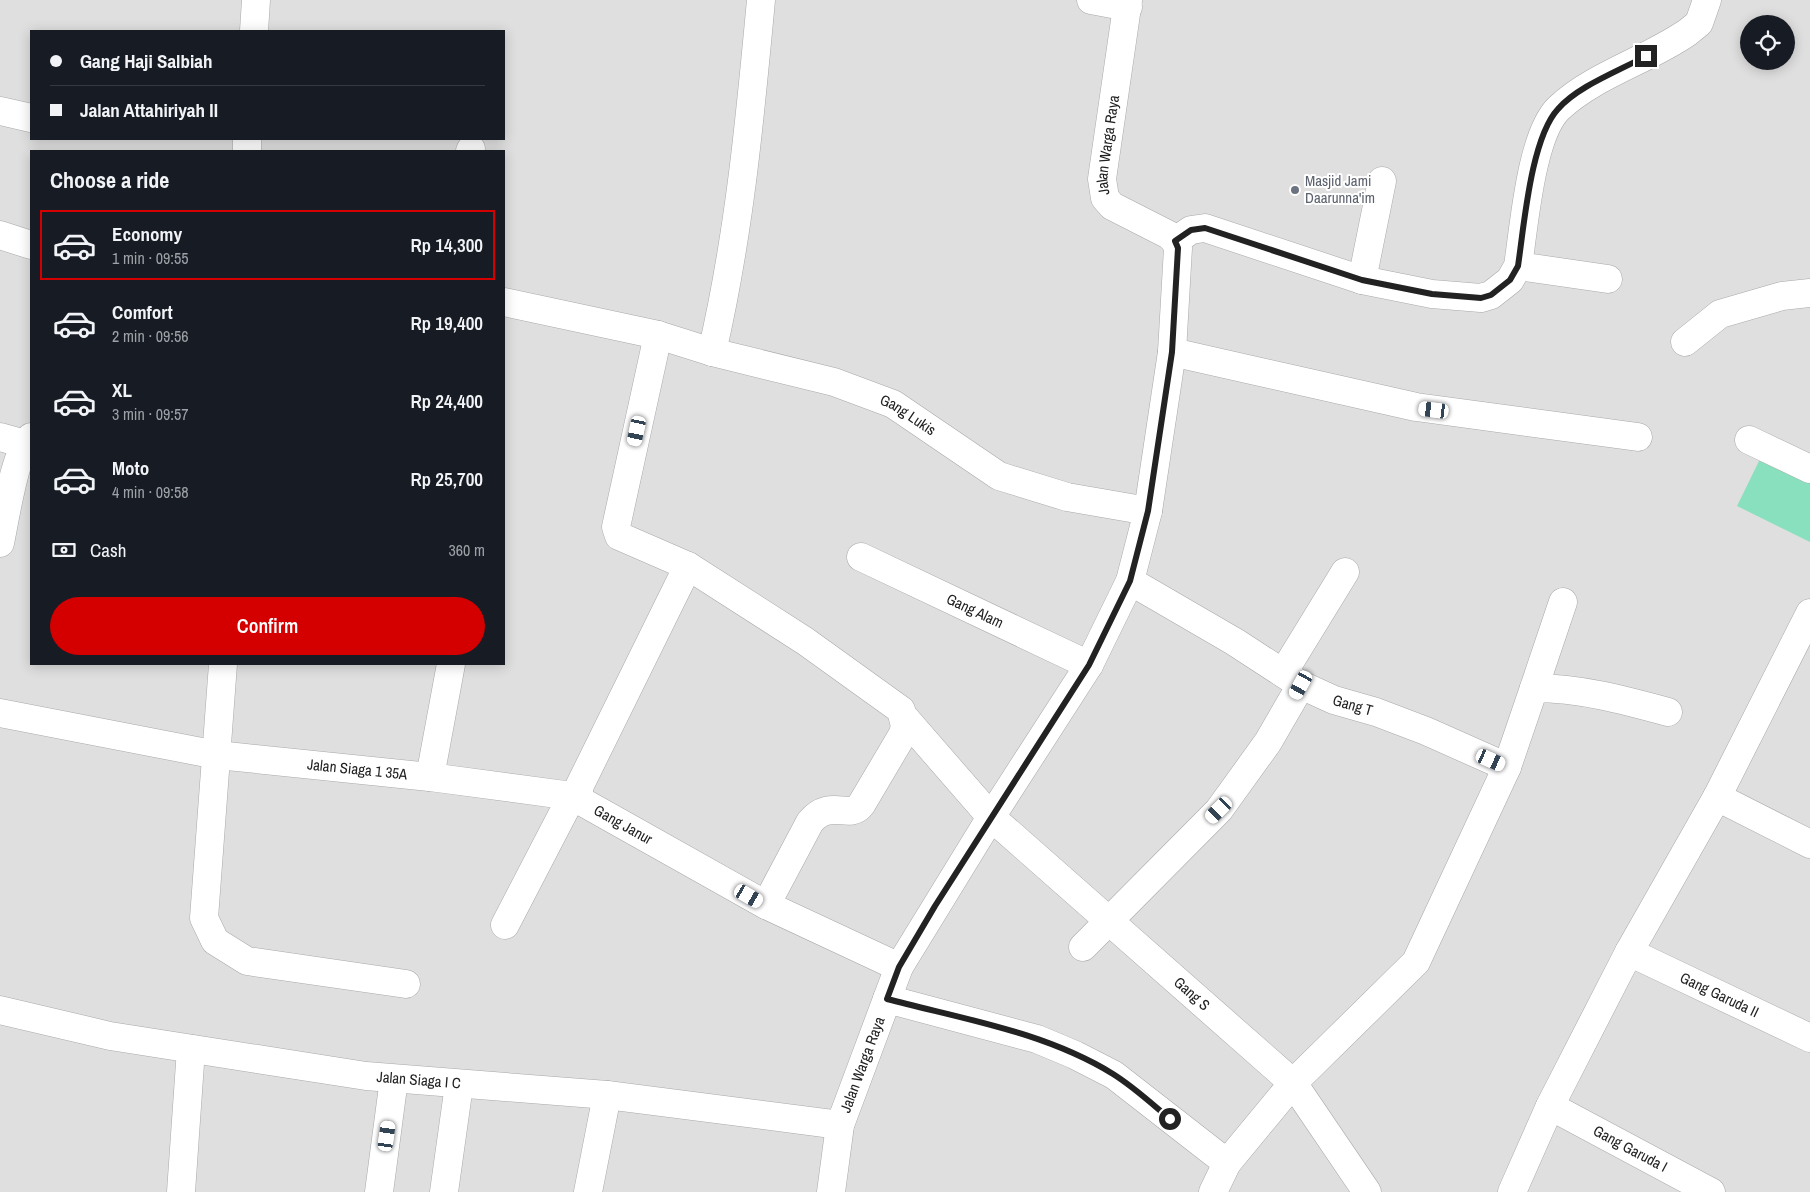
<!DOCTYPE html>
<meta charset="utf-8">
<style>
:root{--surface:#171b24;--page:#20242c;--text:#f1f3f6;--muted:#9ea1a6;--line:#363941;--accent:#d40000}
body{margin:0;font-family:"Archivo Narrow",sans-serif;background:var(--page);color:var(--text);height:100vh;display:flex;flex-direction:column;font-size:19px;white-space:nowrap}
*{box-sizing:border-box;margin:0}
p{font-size:16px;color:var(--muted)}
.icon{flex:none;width:28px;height:28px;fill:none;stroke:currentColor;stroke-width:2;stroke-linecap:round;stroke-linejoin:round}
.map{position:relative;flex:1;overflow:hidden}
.details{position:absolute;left:30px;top:150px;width:475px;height:515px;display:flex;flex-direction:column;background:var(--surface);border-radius:0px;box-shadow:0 2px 12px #0003}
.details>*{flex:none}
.hud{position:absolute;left:30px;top:30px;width:475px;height:110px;border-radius:0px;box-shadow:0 2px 12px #0003;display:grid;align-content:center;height:110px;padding:0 20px;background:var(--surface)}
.controls{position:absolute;left:1740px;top:15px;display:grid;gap:10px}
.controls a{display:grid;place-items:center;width:55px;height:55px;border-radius:50%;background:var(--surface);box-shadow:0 2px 12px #0003;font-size:25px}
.end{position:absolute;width:22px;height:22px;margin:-11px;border:6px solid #222;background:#fff;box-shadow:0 0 0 2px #fff}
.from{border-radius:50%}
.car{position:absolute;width:15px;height:30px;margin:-15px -8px;border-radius:6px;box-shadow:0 0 4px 1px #0007;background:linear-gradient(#fff 24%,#345 0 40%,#fff 0 76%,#345 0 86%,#fff 0)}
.hud b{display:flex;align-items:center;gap:18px;height:48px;font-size:19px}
.hud b+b{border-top:1px solid var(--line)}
.hud i{width:12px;height:12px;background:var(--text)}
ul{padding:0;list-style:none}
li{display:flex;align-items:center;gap:15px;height:70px;margin:0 10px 8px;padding:0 10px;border:2px solid transparent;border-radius:0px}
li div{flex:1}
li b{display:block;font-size:19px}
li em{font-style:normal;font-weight:600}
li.active{border-color:var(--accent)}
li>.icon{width:45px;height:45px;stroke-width:1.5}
h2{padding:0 20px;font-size:22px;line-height:60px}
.pay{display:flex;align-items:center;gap:12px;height:55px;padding:0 20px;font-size:19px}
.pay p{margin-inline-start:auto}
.cta{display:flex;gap:10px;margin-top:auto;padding:10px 20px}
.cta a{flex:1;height:58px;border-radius:30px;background:var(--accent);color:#fff;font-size:20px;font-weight:600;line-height:58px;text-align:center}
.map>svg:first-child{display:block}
</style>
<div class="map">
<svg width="1810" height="1192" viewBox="0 0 1810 1192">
<rect width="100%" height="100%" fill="#f2efe9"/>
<!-- residential -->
<path fill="#e0dfdf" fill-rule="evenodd" d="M 0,0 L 1810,0 L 1810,1192 L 0,1192 ZM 1749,24 L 1786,24 L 1786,61 L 1749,61 ZM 31,31 L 504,31 L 504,139 L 31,139 ZM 31,151 L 504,151 L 504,664 L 31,664 Z"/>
<!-- pitch -->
<path fill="#88e0be" d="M 1761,457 L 1810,481 L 1810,542 L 1737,506 Z"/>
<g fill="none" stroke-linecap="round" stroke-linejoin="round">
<defs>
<g id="minor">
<path d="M 1091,0 L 1128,7"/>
<path d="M 254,31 L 256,0"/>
<path d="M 0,111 L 31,118"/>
<path d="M 247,151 L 247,139"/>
<path d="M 470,151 L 471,149"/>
<path d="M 0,235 L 31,245"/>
<path d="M 1175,241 L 1191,230 L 1205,228 L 1362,280 L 1432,294 L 1481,298 L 1491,295 L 1510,280 L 1518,266 C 1524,227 1531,134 1559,108 C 1594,75 1648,60 1688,32 L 1699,23 L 1707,0"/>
<path d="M 1518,266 L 1608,279"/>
<path d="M 1362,280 L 1382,181"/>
<path id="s1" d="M 504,302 L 658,335 L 712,352 L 834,382 L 893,404 L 999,476 L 1067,497 L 1148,511"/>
<path d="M 658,335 L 616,527 L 619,536 L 688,566 L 805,641 L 901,710 L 905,726 L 903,734 L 861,805 C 849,820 830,798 810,822 L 766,905"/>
<path d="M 1685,342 L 1720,314 L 1782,296 L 1810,293"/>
<path d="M 712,352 C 739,236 750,119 761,0"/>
<path d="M 1172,352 L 1416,407 L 1638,437"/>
<path d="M 0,437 L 25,444"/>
<path d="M 1749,440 L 1810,469"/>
<path d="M 0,543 C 5,520 15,450 31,437"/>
<path id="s2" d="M 861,557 L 1089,665"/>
<path id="s3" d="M 688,566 L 579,787 L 579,800 L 766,905 L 899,967"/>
<path id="s4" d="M 1130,581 L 1235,642 L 1301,685 L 1334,700 L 1376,712 L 1426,731 L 1507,767"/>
<path d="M 223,664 L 204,918 L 215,941 L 247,961 L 406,984"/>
<path d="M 1283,673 L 1345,572"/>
<path d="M 1534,688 L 1563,602"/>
<path id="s5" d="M 0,713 L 217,755 L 430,777 L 572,796 L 505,925"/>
<path id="s6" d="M 904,717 L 991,817 L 1293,1083 L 1367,1192"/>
<path d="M 430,777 L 451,664"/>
<path d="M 1717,797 L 1810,844"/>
<path d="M 1083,947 L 1219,810 L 1268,742 L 1301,685"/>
<path id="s7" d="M 1629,952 L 1810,1038"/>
<path d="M 887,999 L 1037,1039 L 1075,1055 L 1114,1075 L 1227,1163"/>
<path id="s8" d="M 0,1010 L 110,1036 L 366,1076 L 607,1095 L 840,1125"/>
<path id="s9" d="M 1550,1106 L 1711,1192"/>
<path d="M 181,1192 L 191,1049"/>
<path d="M 379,1192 L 394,1079"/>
<path d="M 444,1192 L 459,1085"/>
<path d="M 588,1192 L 607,1095"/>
<path id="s10" d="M 831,1192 L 840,1125 L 899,967 L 991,817 L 1089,665 L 1130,581 L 1148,511 L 1172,352 L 1178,248 L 1175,241 L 1169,235 L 1112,206 L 1105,198 L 1102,179 L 1128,0"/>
<path d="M 1213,1192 L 1227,1163 L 1293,1083 L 1416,962 L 1507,767 L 1534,688 C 1580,688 1624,700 1668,712"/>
<path d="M 1512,1192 L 1550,1106 L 1629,952 L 1717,797 L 1810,613"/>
</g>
</defs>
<!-- minor casing -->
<use href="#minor" stroke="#a9a9a9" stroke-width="29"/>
<!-- minor -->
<use href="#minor" stroke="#fff" stroke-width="28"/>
</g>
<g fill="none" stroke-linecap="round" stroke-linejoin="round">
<!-- route -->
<path stroke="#222" stroke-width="6" d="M 1170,1119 C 1152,1104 1134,1087 1113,1074 C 1045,1032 963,1019 887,999 L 899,967 L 935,906 L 1089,665 L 1130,581 L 1148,511 L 1172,352 L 1178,248 L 1175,241 L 1191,230 L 1205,228 L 1362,280 L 1432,294 L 1481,298 L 1491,295 L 1510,280 L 1518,266 C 1524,226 1531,138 1558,109 C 1578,86 1619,71 1646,56"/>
</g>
<!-- markers -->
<circle fill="#6b7280" stroke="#fff" stroke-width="2" cx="1295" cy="190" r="5"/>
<g text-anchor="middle" stroke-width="4" stroke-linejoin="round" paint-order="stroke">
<!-- street labels -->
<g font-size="15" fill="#222" stroke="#fff">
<text dy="5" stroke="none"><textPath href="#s10" startOffset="1168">Jalan Warga Raya</textPath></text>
<text dy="5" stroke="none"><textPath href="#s1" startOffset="421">Gang Lukis</textPath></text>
<text dy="5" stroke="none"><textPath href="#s2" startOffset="126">Gang Alam</textPath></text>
<text dy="5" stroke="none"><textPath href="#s4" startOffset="256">Gang T</textPath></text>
<text dy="5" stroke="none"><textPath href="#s5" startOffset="362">Jalan Siaga 1 35A</textPath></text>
<text dy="5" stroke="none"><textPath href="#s3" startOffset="310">Gang Janur</textPath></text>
<text dy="5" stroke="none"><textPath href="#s6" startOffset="400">Gang S</textPath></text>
<text dy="5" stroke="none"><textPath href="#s7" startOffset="100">Gang Garuda II</textPath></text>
<text dy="5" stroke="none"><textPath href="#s10" startOffset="132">Jalan Warga Raya</textPath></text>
<text dy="5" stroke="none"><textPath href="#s8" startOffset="425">Jalan Siaga I C</textPath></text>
<text dy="5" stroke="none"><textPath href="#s9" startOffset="91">Gang Garuda I</textPath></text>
</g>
<!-- worship labels -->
<g font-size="15" fill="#5b616d" stroke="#fff" text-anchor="start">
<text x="1305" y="186">Masjid Jami<tspan x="1305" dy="17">Daarunna'im</tspan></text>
</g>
</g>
</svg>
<div class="controls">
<a><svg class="icon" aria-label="locate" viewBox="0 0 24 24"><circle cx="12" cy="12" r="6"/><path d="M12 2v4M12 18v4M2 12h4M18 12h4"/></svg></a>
</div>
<i class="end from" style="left:1170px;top:1119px"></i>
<i class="end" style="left:1646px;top:56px"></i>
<i class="car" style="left:1434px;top:410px;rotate:277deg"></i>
<i class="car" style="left:637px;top:431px;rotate:192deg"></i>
<i class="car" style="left:1301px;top:685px;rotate:209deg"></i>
<i class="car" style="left:1491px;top:760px;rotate:114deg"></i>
<i class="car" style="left:1219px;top:810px;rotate:225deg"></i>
<i class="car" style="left:749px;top:896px;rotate:120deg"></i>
<i class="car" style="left:387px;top:1136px;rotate:8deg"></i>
<div class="hud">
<b><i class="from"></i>Gang Haji Salbiah</b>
<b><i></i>Jalan Attahiriyah II</b>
</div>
<section class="details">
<h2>Choose a ride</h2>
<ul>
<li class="active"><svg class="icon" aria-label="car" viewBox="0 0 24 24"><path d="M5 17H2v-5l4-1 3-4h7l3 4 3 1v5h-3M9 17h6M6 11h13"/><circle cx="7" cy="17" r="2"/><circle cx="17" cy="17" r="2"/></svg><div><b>Economy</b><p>1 min · 09:55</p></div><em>Rp 14,300</em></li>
<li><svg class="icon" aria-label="car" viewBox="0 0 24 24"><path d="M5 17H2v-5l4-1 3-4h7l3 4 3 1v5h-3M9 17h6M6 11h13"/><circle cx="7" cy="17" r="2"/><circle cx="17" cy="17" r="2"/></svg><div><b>Comfort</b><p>2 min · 09:56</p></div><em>Rp 19,400</em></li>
<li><svg class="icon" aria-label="car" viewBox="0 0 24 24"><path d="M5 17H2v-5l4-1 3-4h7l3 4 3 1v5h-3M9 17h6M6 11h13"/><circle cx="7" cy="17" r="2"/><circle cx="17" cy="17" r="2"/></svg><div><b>XL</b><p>3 min · 09:57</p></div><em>Rp 24,400</em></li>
<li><svg class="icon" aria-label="car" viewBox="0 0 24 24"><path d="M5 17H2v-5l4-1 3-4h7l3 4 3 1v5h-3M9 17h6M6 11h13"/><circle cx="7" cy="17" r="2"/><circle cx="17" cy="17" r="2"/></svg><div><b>Moto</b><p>4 min · 09:58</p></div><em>Rp 25,700</em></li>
</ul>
<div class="pay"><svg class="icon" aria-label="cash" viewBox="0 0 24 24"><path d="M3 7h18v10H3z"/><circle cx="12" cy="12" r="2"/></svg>Cash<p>360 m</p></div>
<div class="cta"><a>Confirm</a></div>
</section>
</div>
